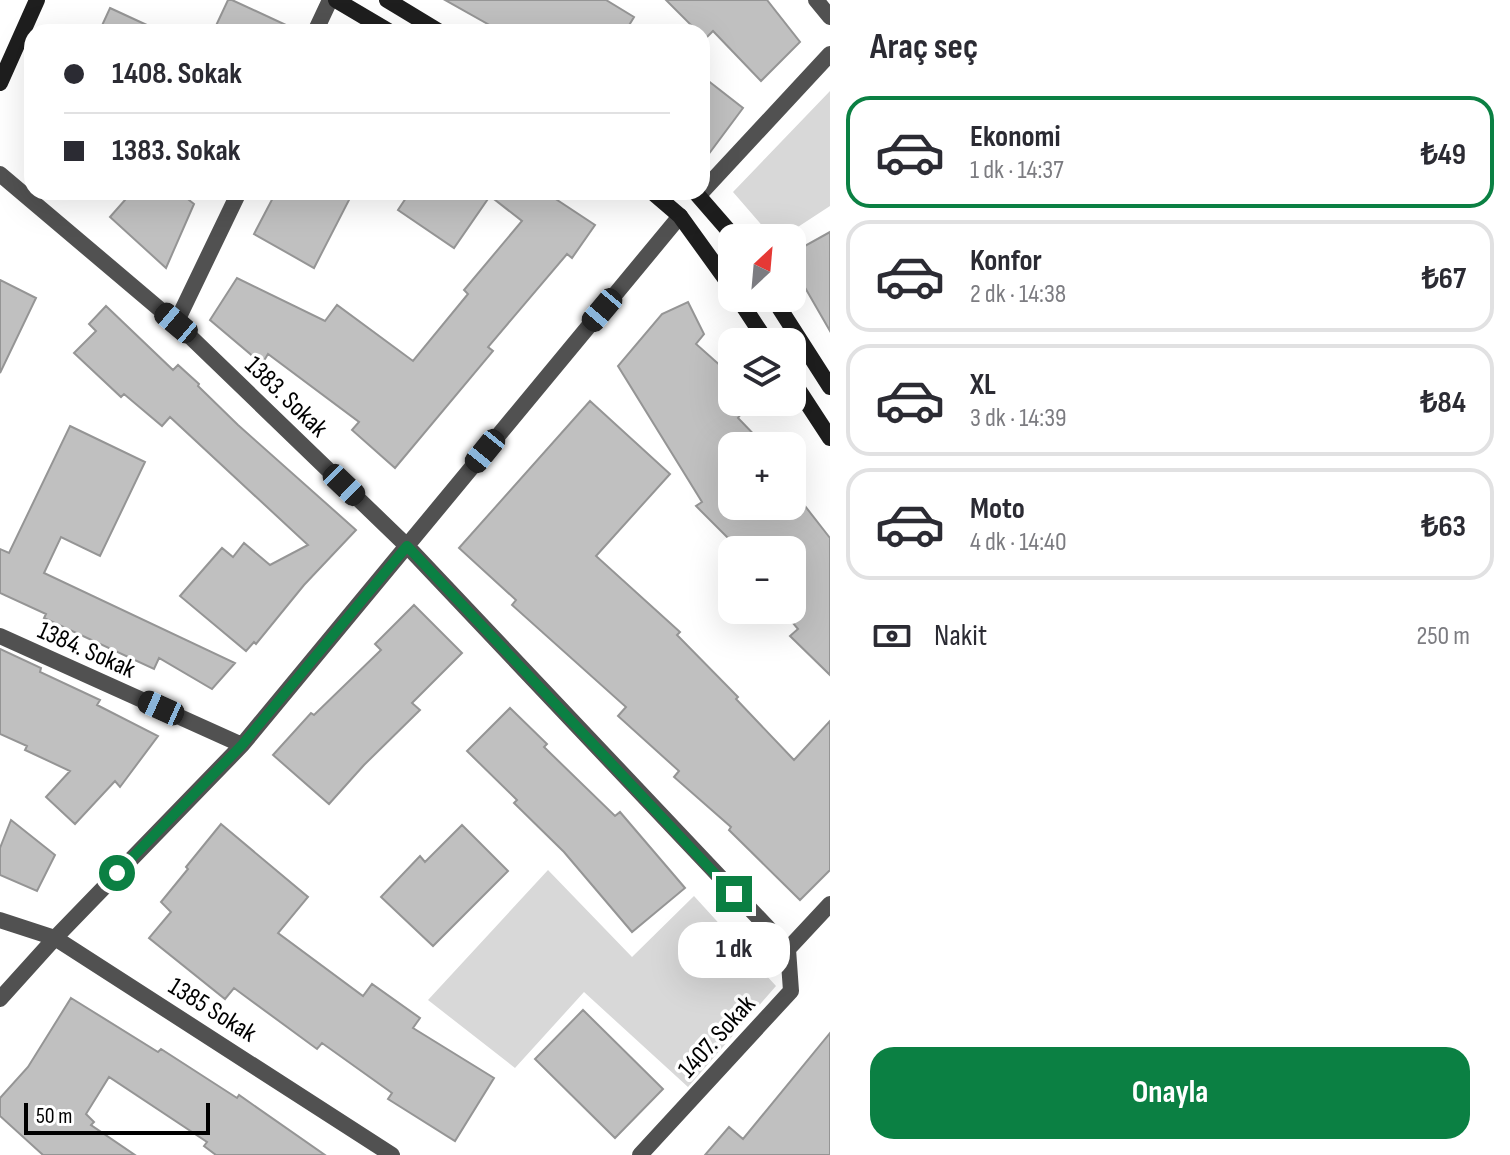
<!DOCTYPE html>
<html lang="tr">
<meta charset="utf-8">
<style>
:root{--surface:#fff;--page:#f7f7f7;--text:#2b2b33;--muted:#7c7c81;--line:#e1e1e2;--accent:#0b8043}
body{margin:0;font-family:"Sofia Sans Condensed",sans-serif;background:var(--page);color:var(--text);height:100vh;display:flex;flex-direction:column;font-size:30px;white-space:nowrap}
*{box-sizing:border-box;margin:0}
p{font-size:26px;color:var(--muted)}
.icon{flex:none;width:44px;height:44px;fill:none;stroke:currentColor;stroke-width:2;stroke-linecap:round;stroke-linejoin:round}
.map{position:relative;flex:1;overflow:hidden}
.panel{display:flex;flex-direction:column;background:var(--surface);width:680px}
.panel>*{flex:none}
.banner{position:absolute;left:24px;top:24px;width:686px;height:176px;border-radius:24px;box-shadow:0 8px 32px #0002;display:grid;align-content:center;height:176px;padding:0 40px;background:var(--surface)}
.needle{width:52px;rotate:26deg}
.buttons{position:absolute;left:718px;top:224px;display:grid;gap:16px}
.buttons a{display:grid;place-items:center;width:88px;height:88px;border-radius:16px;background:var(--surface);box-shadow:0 8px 32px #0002;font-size:40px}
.scale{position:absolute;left:24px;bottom:20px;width:186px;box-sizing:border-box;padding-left:8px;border:4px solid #000;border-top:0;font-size:22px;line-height:28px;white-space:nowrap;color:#000;-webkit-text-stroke:6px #fff;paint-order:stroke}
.end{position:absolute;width:36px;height:36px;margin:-18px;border:10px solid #0b8043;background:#fff;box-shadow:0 0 0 4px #fff}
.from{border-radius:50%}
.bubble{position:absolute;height:56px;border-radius:24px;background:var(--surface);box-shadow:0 8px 32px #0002;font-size:26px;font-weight:700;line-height:56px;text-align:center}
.car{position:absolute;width:24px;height:48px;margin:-24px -12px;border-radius:10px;box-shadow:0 0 6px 2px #0007;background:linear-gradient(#222 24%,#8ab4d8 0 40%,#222 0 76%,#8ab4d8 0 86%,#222 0)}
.banner b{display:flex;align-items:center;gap:28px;height:76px;font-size:30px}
.banner b+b{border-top:2px solid var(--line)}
.banner i{width:20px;height:20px;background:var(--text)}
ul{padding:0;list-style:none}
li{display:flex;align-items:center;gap:24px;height:112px;margin:0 16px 12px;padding:0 24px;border:4px solid var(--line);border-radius:24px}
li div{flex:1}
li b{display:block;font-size:30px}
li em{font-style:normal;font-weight:700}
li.current{border-color:var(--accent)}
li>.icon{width:72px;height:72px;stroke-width:1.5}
h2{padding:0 40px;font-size:36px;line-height:96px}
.pay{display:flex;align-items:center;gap:20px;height:88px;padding:0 40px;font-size:30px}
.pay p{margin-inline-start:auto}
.primary-button{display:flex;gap:16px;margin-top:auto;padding:16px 40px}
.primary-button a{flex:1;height:92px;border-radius:24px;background:var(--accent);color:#fff;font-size:32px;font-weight:700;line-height:92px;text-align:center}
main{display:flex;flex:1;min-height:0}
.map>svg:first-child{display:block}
</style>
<main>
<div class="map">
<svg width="830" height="1155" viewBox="0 0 830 1155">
<rect width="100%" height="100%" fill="#fff"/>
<!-- green -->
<path fill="#d8d8d8" d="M 830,91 L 830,206 L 781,238 L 773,238 L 733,192 Z
M 548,870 L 632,957 L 694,896 L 776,986 L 688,1087 L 584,992 L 515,1068 L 428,1000 Z"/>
<!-- building -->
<path fill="#c0c0c0" stroke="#959595" stroke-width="2" d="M 228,0 L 232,0 L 301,32 L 213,32 Z
M 445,0 L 606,0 L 634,17 L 625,32 L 502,32 Z
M 666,0 L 767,0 L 800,42 L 761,81 L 713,31 L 705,39 L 702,32 L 698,32 Z
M 110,8 L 162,32 L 99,32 Z
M 702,76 L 743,108 L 702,163 Z
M 132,192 L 179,192 L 194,204 L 166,268 L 110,217 Z
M 276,192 L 335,192 L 349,200 L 314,268 L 254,234 Z
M 410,192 L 545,192 L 595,225 L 572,258 L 567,254 L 488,347 L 493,351 L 395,468 L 352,430 L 359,422 L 268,354 L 262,364 L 210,320 L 237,278 L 325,321 L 337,305 L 413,361 L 468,294 L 464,290 L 522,221 L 490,196 L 454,248 L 398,210 Z
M 830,232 L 830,331 L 792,265 L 792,253 Z
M 0,280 L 36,298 L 0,373 Z
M 688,302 L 704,334 L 696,344 L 732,376 L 732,402 L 750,402 L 738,418 L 765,446 L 732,446 L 732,506 L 805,506 L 830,538 L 830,675 L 790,636 L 798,629 L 792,622 L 792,550 L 740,550 L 696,506 L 702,502 L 618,366 L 662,314 Z
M 106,306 L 173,370 L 178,365 L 199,384 L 198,386 L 238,425 L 356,530 L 304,585 L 256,644 L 254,642 L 246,651 L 180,596 L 222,548 L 233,557 L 244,543 L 270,565 L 308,545 L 170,417 L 162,426 L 124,394 L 121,397 L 74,353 L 96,331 L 89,324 Z
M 590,401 L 670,474 L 596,556 L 680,632 L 677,635 L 738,697 L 736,699 L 794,760 L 830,721 L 830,870 L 800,900 L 729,830 L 731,827 L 674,777 L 679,771 L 618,716 L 626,707 L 512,605 L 516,600 L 459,548 Z
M 70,426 L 145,462 L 100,556 L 61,537 L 44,573 L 235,663 L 212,689 L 159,658 L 154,669 L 44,618 L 46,614 L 0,593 L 0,549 L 9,553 Z
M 414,605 L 462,653 L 412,703 L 420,710 L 364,765 L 329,804 L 273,755 L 311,713 L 314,715 L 381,650 L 375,644 Z
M 0,649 L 41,668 L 40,672 L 100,700 L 97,705 L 158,736 L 120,787 L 115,781 L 75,824 L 46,797 L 70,771 L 25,750 L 27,746 L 0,734 Z
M 510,708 L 547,744 L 544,747 L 615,816 L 620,812 L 685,888 L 632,932 L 564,852 L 514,803 L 517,800 L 467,751 Z
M 11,820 L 55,855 L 37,891 L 0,875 L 0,848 Z
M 221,824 L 308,897 L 278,933 L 363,996 L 372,984 L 420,1018 L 413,1028 L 494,1078 L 455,1141 L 388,1099 L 392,1093 L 322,1043 L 317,1049 L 234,988 L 225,999 L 149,938 L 171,912 L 161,902 L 188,869 L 186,867 Z
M 462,825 L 508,871 L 433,946 L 381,897 L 420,856 L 425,862 Z
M 71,998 L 158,1052 L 161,1049 L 237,1098 L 239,1095 L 325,1155 L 216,1155 L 204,1146 L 207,1142 L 109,1077 L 86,1114 L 94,1122 L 91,1125 L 135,1155 L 43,1155 L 0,1116 L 0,1098 L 28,1067 Z
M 583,1010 L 663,1089 L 615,1138 L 535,1059 Z
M 830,1033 L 830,1155 L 705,1155 L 729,1127 L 743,1139 Z"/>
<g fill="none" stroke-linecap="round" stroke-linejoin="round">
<!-- street -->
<path stroke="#515151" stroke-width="16" d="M 816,0 L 830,17
M 315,32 L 330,0
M 0,174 L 176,323 L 407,546 L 788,949
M 699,195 L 830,54
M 176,323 L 239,192
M 0,636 L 242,745
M 0,920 L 55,938 L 392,1155
M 0,999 L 55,938 L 242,745 L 680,216
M 640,1155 L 791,991 L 788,949 L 830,904"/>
<!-- secondary -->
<path stroke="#1e1e1e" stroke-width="16" d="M 336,0 L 390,32
M 387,0 L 440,32
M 0,83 L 37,0
M 652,192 L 680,216 L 732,288
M 695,192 L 735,238
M 738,298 L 767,342
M 773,298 L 830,387
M 792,380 L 830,438"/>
</g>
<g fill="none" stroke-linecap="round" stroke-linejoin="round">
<!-- route -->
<path stroke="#0b8043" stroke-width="10" d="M 117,873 L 242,745 L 407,546 L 734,894"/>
</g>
<g text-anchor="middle" stroke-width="7" stroke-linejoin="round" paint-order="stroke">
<!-- street labels -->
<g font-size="26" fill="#000" stroke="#fff">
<text transform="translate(287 396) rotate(44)" y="9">1383. Sokak</text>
<text transform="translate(87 649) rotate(24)" y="9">1384. Sokak</text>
<text transform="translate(213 1009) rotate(32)" y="9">1385 Sokak</text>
<text transform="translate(716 1036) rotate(-48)" y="9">1407. Sokak</text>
</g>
</g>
</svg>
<div class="buttons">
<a><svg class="needle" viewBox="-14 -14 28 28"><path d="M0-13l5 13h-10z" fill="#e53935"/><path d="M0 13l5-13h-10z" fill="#7c7c81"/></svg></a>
<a><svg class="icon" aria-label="layers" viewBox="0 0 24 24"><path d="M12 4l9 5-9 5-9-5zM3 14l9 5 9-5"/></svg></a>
<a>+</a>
<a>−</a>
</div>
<div class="scale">50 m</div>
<i class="end from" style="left:117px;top:873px"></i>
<i class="end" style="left:734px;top:894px"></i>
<div class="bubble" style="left:678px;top:922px;width:112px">1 dk</div>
<i class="car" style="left:602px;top:310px;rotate:220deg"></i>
<i class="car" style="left:176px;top:323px;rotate:310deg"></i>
<i class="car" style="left:485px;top:451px;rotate:219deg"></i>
<i class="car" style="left:344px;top:485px;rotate:134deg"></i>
<i class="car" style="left:161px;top:708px;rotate:294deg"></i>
<div class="banner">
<b><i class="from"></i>1408. Sokak</b>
<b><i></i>1383. Sokak</b>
</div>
</div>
<section class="panel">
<h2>Araç seç</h2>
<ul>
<li class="current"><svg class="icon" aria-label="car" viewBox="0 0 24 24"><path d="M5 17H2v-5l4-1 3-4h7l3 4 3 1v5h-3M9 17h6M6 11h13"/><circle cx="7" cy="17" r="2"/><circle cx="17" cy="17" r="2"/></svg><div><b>Ekonomi</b><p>1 dk · 14:37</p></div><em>₺49</em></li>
<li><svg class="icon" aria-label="car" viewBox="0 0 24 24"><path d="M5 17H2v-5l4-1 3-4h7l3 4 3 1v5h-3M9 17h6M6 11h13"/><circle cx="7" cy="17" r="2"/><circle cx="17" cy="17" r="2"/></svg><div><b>Konfor</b><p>2 dk · 14:38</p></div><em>₺67</em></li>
<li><svg class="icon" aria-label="car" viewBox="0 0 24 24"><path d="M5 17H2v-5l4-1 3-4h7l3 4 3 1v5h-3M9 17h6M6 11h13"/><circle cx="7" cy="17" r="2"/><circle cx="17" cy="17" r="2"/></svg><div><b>XL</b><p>3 dk · 14:39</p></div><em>₺84</em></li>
<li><svg class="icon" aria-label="car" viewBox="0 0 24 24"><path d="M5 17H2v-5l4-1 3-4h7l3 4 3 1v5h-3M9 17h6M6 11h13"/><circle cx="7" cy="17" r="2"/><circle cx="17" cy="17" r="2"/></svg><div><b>Moto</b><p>4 dk · 14:40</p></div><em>₺63</em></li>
</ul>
<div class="pay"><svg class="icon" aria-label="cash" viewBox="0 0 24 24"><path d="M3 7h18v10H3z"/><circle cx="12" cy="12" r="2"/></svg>Nakit<p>250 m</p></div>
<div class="primary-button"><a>Onayla</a></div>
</section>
</main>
